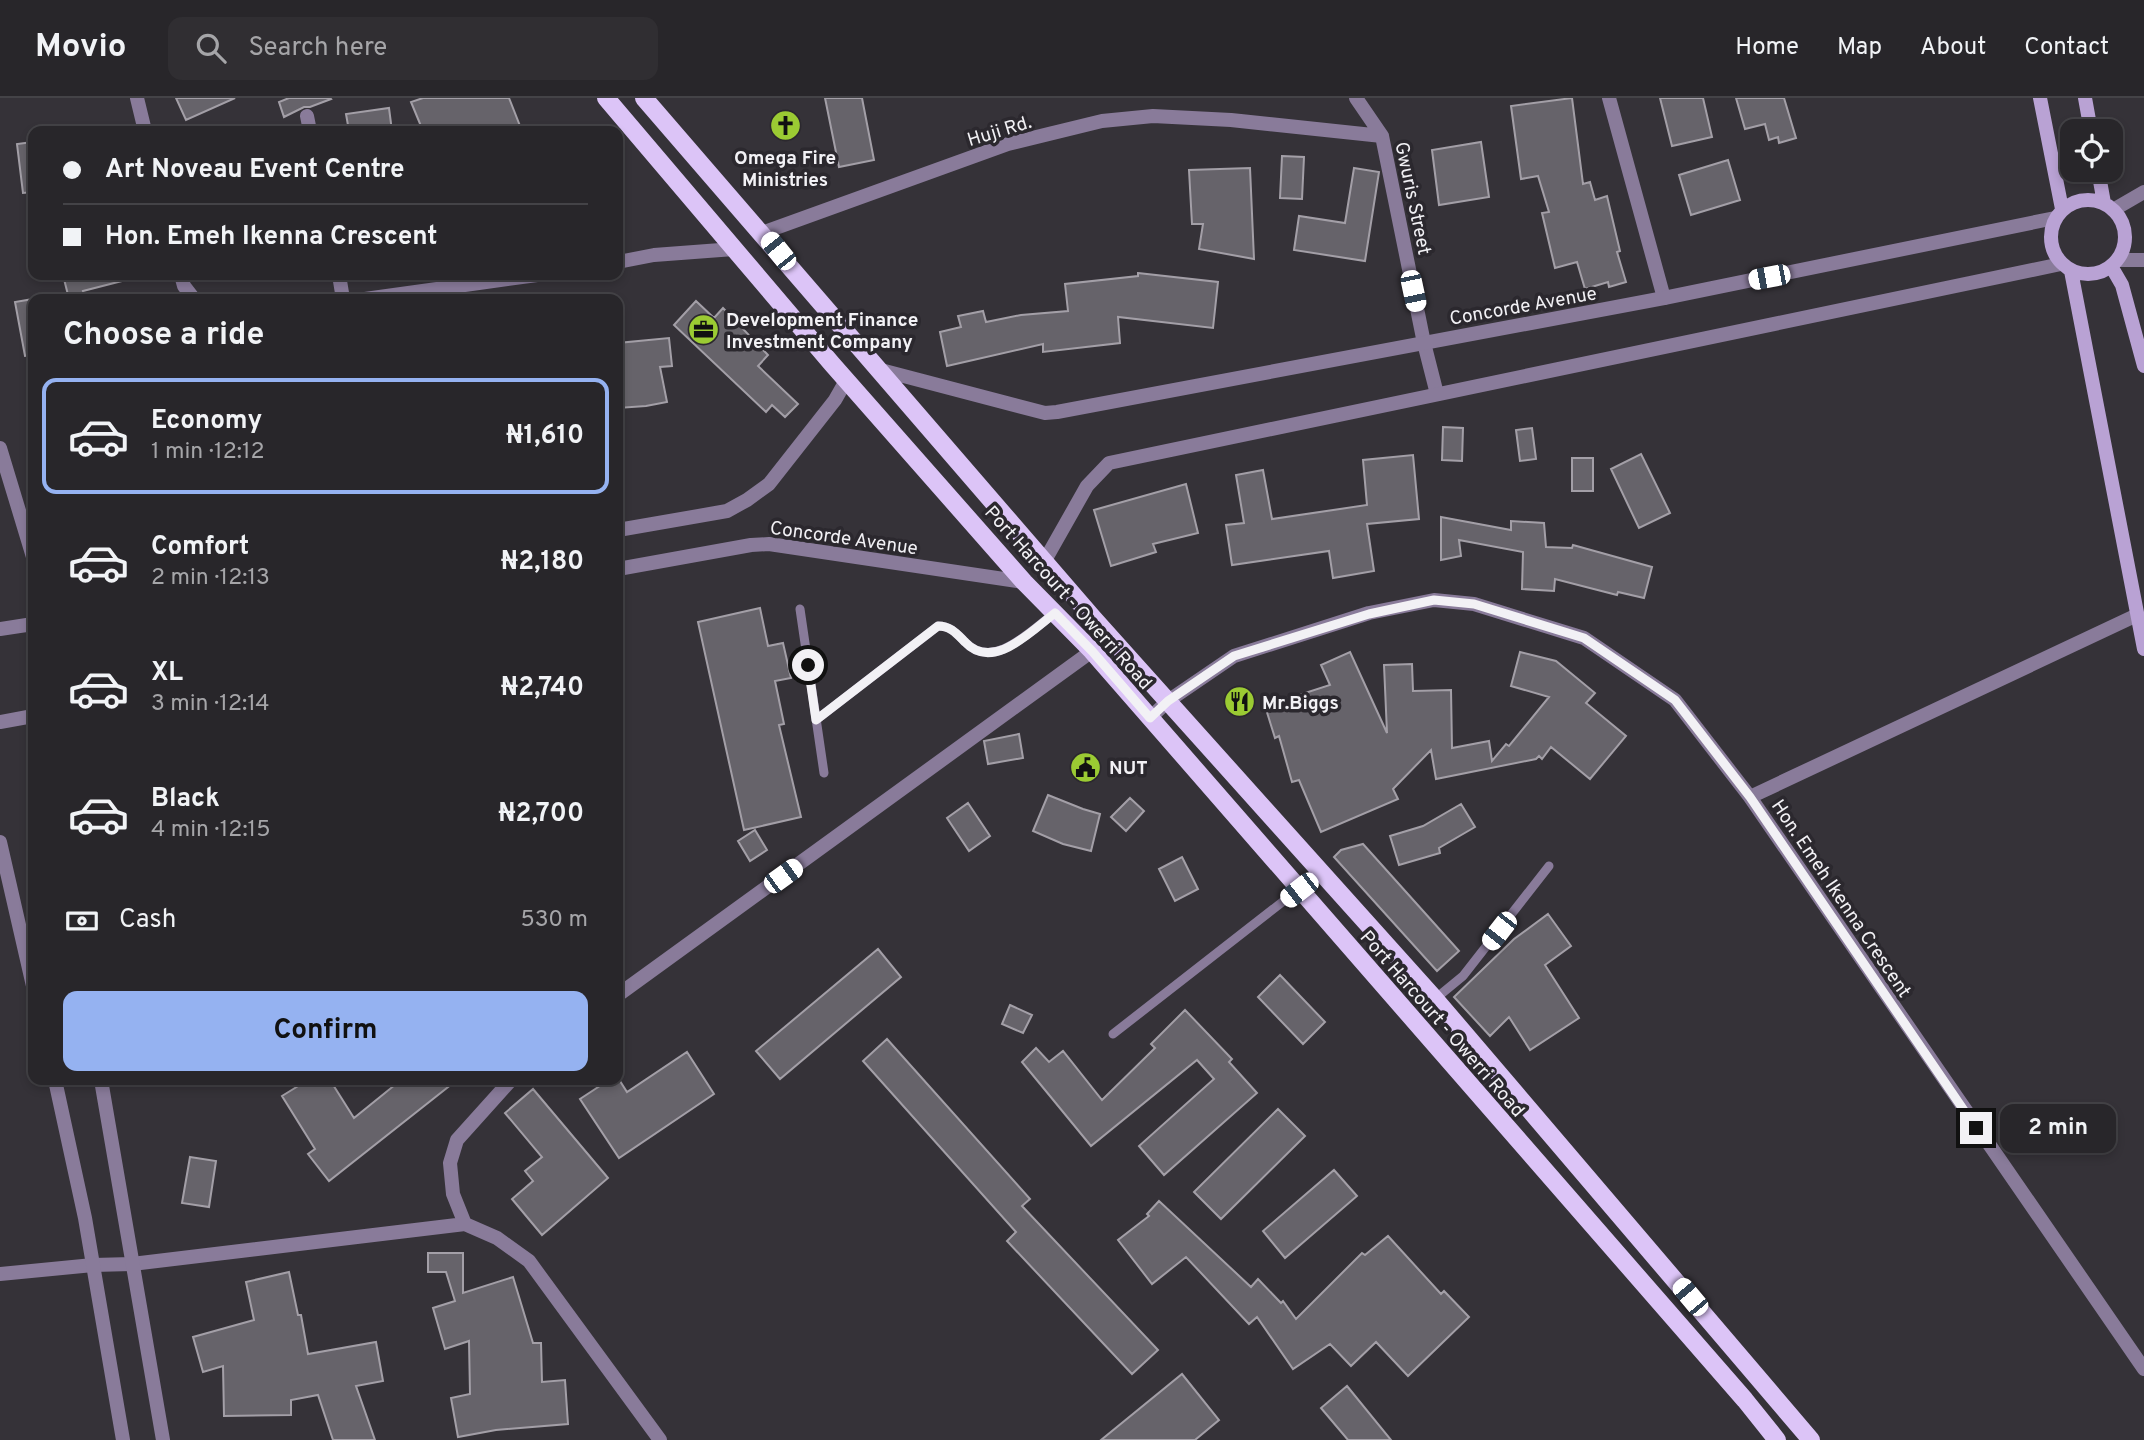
<!DOCTYPE html>
<meta charset="utf-8">
<style>
:root{--surface:#28262a;--page:#302e32;--text:#f1f3f6;--muted:#a5a5a8;--line:#444347;--accent:#95b2f1}
body{margin:0;font-family:Overpass,sans-serif;background:var(--page);color:var(--text);height:100vh;display:flex;flex-direction:column;font-size:26px;white-space:nowrap}
*{box-sizing:border-box;margin:0}
p{font-size:23px;color:var(--muted)}
.icon{flex:none;width:38px;height:38px;fill:none;stroke:currentColor;stroke-width:2;stroke-linecap:round;stroke-linejoin:round}
.map{position:relative;flex:1;overflow:hidden}
.drawer{position:absolute;left:28px;top:196px;width:595px;height:791px;display:flex;flex-direction:column;background:var(--surface);border-radius:14px;box-shadow:0 4px 10px #0003,0 0 0 2px var(--line)}
.drawer>*{flex:none}
.guide{position:absolute;left:28px;top:28px;width:595px;height:154px;border-radius:14px;box-shadow:0 4px 10px #0003,0 0 0 2px var(--line);display:grid;align-content:center;height:154px;padding:0 35px;background:var(--surface)}
.buttons{position:absolute;left:2060px;top:21px;display:grid;gap:14px}
.buttons a{display:grid;place-items:center;width:63px;height:63px;border-radius:14px;background:var(--surface);box-shadow:0 4px 10px #0003,0 0 0 2px var(--line);font-size:35px}
.end{position:absolute;width:32px;height:32px;margin:-16px;border:9px solid #f2f1f5;background:#111;box-shadow:0 0 0 4px #111}
.from{border-radius:50%}
.bubble{position:absolute;height:49px;border-radius:14px;background:var(--surface);box-shadow:0 4px 10px #0003,0 0 0 2px var(--line);font-size:23px;font-weight:700;line-height:49px;text-align:center}
.car{position:absolute;width:21px;height:42px;margin:-21px -10px;border-radius:9px;box-shadow:0 0 5px 2px #0007;background:linear-gradient(#fff 24%,#345 0 40%,#fff 0 76%,#345 0 86%,#fff 0)}
.guide b{display:flex;align-items:center;gap:24px;height:66px;font-size:26px}
.guide b+b{border-top:2px solid var(--line)}
.guide i{width:18px;height:18px;background:var(--text)}
ul{padding:0;list-style:none}
li{display:flex;align-items:center;gap:21px;height:116px;margin:0 14px 10px;padding:0 21px;border:4px solid transparent;border-radius:14px}
li div{flex:1}
li b{display:block;font-size:26px}
li em{font-style:normal;font-weight:700}
li.on{border-color:var(--accent)}
li>.icon{width:63px;height:63px;stroke-width:1.5}
h2{padding:0 35px;font-size:32px;line-height:84px}
.pay{display:flex;align-items:center;gap:18px;height:77px;padding:0 35px;font-size:26px}
.pay p{margin-inline-start:auto}
.primary-button{display:flex;gap:14px;margin-top:auto;padding:14px 35px}
.primary-button a{flex:1;height:80px;border-radius:14px;background:var(--accent);color:#111;font-size:28px;font-weight:700;line-height:80px;text-align:center}
header{display:flex;align-items:center;gap:42px;box-sizing:border-box;height:98px;padding:0 35px;background:var(--surface);border-bottom:2px solid var(--line)}
header strong{font-size:33px}
nav{display:flex;gap:38px;margin-inline-start:auto;font-size:24px}
.search{width:490px;height:63px;background:var(--page);display:flex;align-items:center;gap:18px;box-sizing:border-box;padding:0 24px;border-radius:14px;color:var(--muted);font-size:26px}
.map>svg:first-child{display:block}
</style>
<header>
<strong>Movio</strong>
<div class="search"><svg class="icon" aria-label="search" viewBox="0 0 24 24"><circle cx="10" cy="10" r="6"/><path d="M15 15l6 6"/></svg>Search here</div>
<nav><a>Home</a><a>Map</a><a>About</a><a>Contact</a></nav>
</header>
<div class="map">
<svg width="2144" height="1342" viewBox="0 0 2144 1342">
<rect width="100%" height="100%" fill="#353238"/>
<!-- building -->
<path fill="#66636a" stroke="#a39fa7" stroke-width="2" d="M 176,0 L 235,0 L 186,22 Z
M 289,0 L 330,0 L 331,1 L 310,9 L 304,9 L 284,19 L 279,4 Z
M 423,0 L 509,0 L 522,33 L 423,33 L 411,4 Z
M 825,0 L 862,0 L 874,62 L 839,69 Z
M 1572,0 L 1583,86 L 1590,84 L 1595,102 L 1607,98 L 1620,153 L 1617,154 L 1626,184 L 1609,189 L 1608,184 L 1585,191 L 1577,164 L 1555,170 L 1542,115 L 1549,114 L 1538,78 L 1521,81 L 1511,8 Z
M 1660,0 L 1703,0 L 1712,39 L 1672,48 Z
M 1736,0 L 1784,0 L 1796,40 L 1779,45 L 1778,39 L 1769,42 L 1765,26 L 1745,31 Z
M 389,10 L 392,33 L 349,33 L 346,16 Z
M 33,44 L 33,94 L 23,95 L 17,46 Z
M 1481,44 L 1489,99 L 1439,107 L 1432,52 Z
M 1282,58 L 1304,59 L 1302,101 L 1280,100 Z
M 1728,62 L 1740,102 L 1691,117 L 1679,77 Z
M 1250,70 L 1254,161 L 1199,151 L 1203,126 L 1192,126 L 1189,72 Z
M 1354,70 L 1379,74 L 1365,163 L 1294,152 L 1299,118 L 1345,125 Z
M 1138,175 L 1218,184 L 1213,230 L 1118,219 L 1120,245 L 1043,254 L 1043,246 L 947,268 L 940,234 L 961,229 L 958,218 L 983,213 L 986,224 L 1021,217 L 1068,213 L 1065,186 L 1138,178 Z
M 63,177 L 125,177 L 126,182 L 83,193 L 86,201 L 69,201 Z
M 33,201 L 33,257 L 25,258 L 15,204 Z
M 696,203 L 714,220 L 723,210 L 768,257 L 758,268 L 798,306 L 785,319 L 772,307 L 766,314 L 674,227 Z
M 669,240 L 672,268 L 660,269 L 667,304 L 646,308 L 618,310 L 618,245 Z
M 1443,329 L 1463,330 L 1462,363 L 1442,362 Z
M 1532,330 L 1536,361 L 1520,363 L 1516,332 Z
M 1641,356 L 1670,415 L 1639,430 L 1611,371 Z
M 1413,357 L 1419,421 L 1367,426 L 1374,473 L 1333,480 L 1329,453 L 1232,467 L 1226,427 L 1244,425 L 1236,377 L 1263,372 L 1272,421 L 1367,407 L 1363,362 Z
M 1572,360 L 1593,360 L 1593,393 L 1572,393 Z
M 1186,386 L 1198,435 L 1153,446 L 1156,454 L 1111,468 L 1094,412 Z
M 1441,419 L 1511,432 L 1511,423 L 1544,425 L 1546,449 L 1572,450 L 1573,447 L 1652,469 L 1644,500 L 1618,494 L 1617,497 L 1555,481 L 1554,493 L 1522,491 L 1523,454 L 1459,442 L 1461,458 L 1441,462 Z
M 760,510 L 768,548 L 783,545 L 791,580 L 775,583 L 784,626 L 779,627 L 801,719 L 744,732 L 698,524 Z
M 1350,554 L 1387,635 L 1384,567 L 1412,566 L 1413,593 L 1451,592 L 1452,650 L 1489,643 L 1492,663 L 1506,646 L 1509,648 L 1549,599 L 1511,588 L 1520,554 L 1556,563 L 1595,595 L 1586,605 L 1626,638 L 1590,681 L 1551,649 L 1542,661 L 1539,658 L 1536,661 L 1436,681 L 1431,652 L 1393,691 L 1398,701 L 1321,734 L 1299,682 L 1292,684 L 1279,638 L 1275,640 L 1265,608 L 1330,587 L 1321,567 Z
M 1019,636 L 1023,660 L 988,666 L 984,643 Z
M 1048,697 L 1083,711 L 1100,716 L 1091,753 L 1063,746 L 1033,733 Z
M 1130,700 L 1144,713 L 1126,733 L 1111,719 Z
M 968,705 L 990,738 L 969,753 L 947,720 Z
M 1461,706 L 1475,729 L 1439,750 L 1440,755 L 1399,767 L 1390,738 L 1423,728 Z
M 755,732 L 767,752 L 750,763 L 738,743 Z
M 1363,746 L 1459,853 L 1437,873 L 1334,759 L 1341,752 Z
M 1182,759 L 1198,791 L 1175,803 L 1159,771 Z
M 1548,816 L 1571,848 L 1545,867 L 1579,920 L 1530,952 L 1509,919 L 1490,938 L 1454,899 L 1514,841 Z
M 878,851 L 901,879 L 780,981 L 756,953 Z
M 1280,877 L 1325,924 L 1303,946 L 1258,899 Z
M 1010,907 L 1032,917 L 1023,935 L 1002,926 Z
M 1185,912 L 1232,961 L 1229,964 L 1257,995 L 1164,1077 L 1139,1048 L 1214,981 L 1197,962 L 1091,1048 L 1022,964 L 1036,950 L 1049,964 L 1063,953 L 1102,1002 L 1155,950 L 1151,946 Z
M 887,941 L 1030,1101 L 1022,1108 L 1158,1252 L 1132,1276 L 1007,1143 L 1016,1134 L 863,963 Z
M 687,954 L 714,996 L 619,1060 L 580,1001 L 609,982 L 618,982 L 618,980 L 627,994 Z
M 308,982 L 330,982 L 354,1020 L 401,982 L 457,982 L 329,1083 L 308,1056 L 315,1051 L 282,998 Z
M 533,991 L 608,1080 L 542,1137 L 512,1101 L 533,1083 L 525,1073 L 542,1059 L 505,1015 Z
M 1278,1011 L 1305,1038 L 1221,1121 L 1194,1094 Z
M 190,1059 L 216,1063 L 209,1109 L 182,1105 Z
M 1334,1072 L 1357,1098 L 1285,1160 L 1263,1133 Z
M 1159,1103 L 1251,1189 L 1258,1181 L 1281,1205 L 1283,1203 L 1296,1221 L 1362,1155 L 1365,1157 L 1388,1138 L 1441,1196 L 1444,1193 L 1469,1219 L 1408,1278 L 1376,1244 L 1351,1268 L 1330,1246 L 1293,1271 L 1257,1219 L 1249,1226 L 1186,1159 L 1152,1186 L 1118,1142 L 1149,1118 L 1147,1116 Z
M 428,1155 L 463,1155 L 463,1195 L 513,1179 L 533,1245 L 541,1245 L 542,1284 L 565,1282 L 568,1326 L 496,1332 L 458,1339 L 451,1300 L 470,1296 L 469,1243 L 445,1251 L 433,1210 L 455,1203 L 446,1174 L 428,1174 Z
M 289,1174 L 298,1217 L 301,1217 L 308,1256 L 376,1244 L 383,1283 L 356,1288 L 375,1342 L 333,1342 L 318,1297 L 291,1302 L 291,1317 L 224,1318 L 223,1268 L 203,1274 L 193,1239 L 254,1222 L 246,1184 Z
M 1182,1276 L 1219,1322 L 1195,1342 L 1101,1342 Z
M 1347,1288 L 1391,1342 L 1348,1342 L 1321,1310 Z"/>
<g fill="none" stroke-linecap="round" stroke-linejoin="round">
<!-- service -->
<path stroke="#897b9a" stroke-width="9" d="M 800,511 L 824,675
M 816,622 L 938,528 C 951,528 957,536 965,544 C 993,574 1031,532 1055,515
M 1435,901 L 1463,878 L 1549,768
M 1113,936 L 1299,791"/>
<!-- minor -->
<path stroke="#897b9a" stroke-width="14" d="M 137,0 L 145,33
M 1356,0 L 1382,38 L 1424,245 L 1437,296
M 1609,0 L 1664,200
M 307,18 L 310,33
M 762,135 L 1008,46 L 1102,23 L 1153,18 L 1231,22 L 1382,38
M 618,164 L 654,157 L 734,151
M 181,177 L 184,188 L 194,201
M 339,177 L 343,201
M 365,201 L 537,177
M 0,350 L 33,459
M 1150,620 L 1168,603 L 1234,558 L 1369,515 L 1434,502 L 1474,506 L 1584,540 L 1675,602 L 1750,699 L 2144,1271
M 1750,699 L 2137,517
M 618,897 L 1092,553
M 511,982 L 457,1042 L 450,1065 L 453,1096 L 465,1126 L 497,1140 L 529,1163 L 660,1342
M 0,1176 L 93,1167 L 132,1166 L 465,1126"/>
<!-- tertiary -->
<path stroke="#897b9a" stroke-width="14" d="M 2113,112 L 2144,94
M 2118,162 L 2144,162
M 877,271 L 1045,315 L 1057,314 L 1664,200 L 2055,120
M 618,432 L 727,413 L 747,402 L 769,386 L 835,302 L 847,281
M 1044,464 L 1087,388 L 1109,365 L 2061,166
M 618,471 L 751,447 L 769,446 L 1024,484
M 0,531 L 33,526
M 0,624 L 33,618
M 0,744 L 33,888
M 55,982 L 85,1120 L 123,1342
M 101,982 L 163,1342"/>
<!-- secondary -->
<path stroke="#b9a2d4" stroke-width="14" d="M 2040,0 L 2062,111
M 2085,0 L 2091,33
M 2098,72 L 2104,105
M2051 139a37 37 0 1 1 74 0a37 37 0 1 1-74 0Z
M 2111,168 L 2122,187 L 2144,268
M 2071,173 L 2144,551"/>
<!-- primary -->
<path stroke="#dcc4f7" stroke-width="18" d="M 606,0 L 832,266 L 1024,484 L 1092,553 L 1745,1302 L 1777,1342
M 644,0 L 1093,520 L 1435,901 L 1811,1342"/>
</g>
<g fill="none" stroke-linecap="round" stroke-linejoin="round">
<!-- route -->
<path stroke="#f2f1f5" stroke-width="9" d="M 808,567 L 816,622 L 938,528 C 951,528 957,536 965,544 C 993,574 1031,533 1055,515 L 1092,553 L 1150,620 L 1168,603 L 1234,558 L 1369,516 L 1434,502 L 1474,506 L 1584,540 L 1675,602 L 1750,699 L 1976,1030"/>
</g>
<!-- icons -->
<defs>
<symbol id="church-disc" viewBox="-11 -11 22 22"><circle r="9.5" fill="#9bcb33" stroke="#2b282e"/><path d="M-1.2-6h2.4v3.5h3.3v2.4h-3.3V6h-2.4V-.1h-3.3v-2.4h3.3Z" fill="#111"/></symbol>
<symbol id="office-disc" viewBox="-11 -11 22 22"><circle r="9.5" fill="#9bcb33" stroke="#2b282e"/><path d="M-6-3h4V-5.5h4V-3h4V5H-6ZM-1-4.5V-3h2v-1.5ZM-6 0V1H6V0Z" fill="#111"/></symbol>
<symbol id="restaurant-disc" viewBox="-11 -11 22 22"><circle r="9.5" fill="#9bcb33" stroke="#2b282e"/><path d="M-5-6h1v4h1v-4h1v4h1v-4h1v5L-1.5 .5V6h-2V.5L-5-1ZM5-6V6H3V1.5H1.5Q1.5-4 5-6Z" fill="#111"/></symbol>
<symbol id="civic-disc" viewBox="-11 -11 22 22"><circle r="9.5" fill="#9bcb33" stroke="#2b282e"/><path d="M-.6-6.5H3V-4.5H.6V-3L4-1V1h2V6H-6V1h2V-1L-.6-3ZM-1.2 2.5V6h2.4V2.5Z" fill="#111"/></symbol>
</defs>
<g fill-rule="evenodd">
<use href="#church-disc" x="768" y="10" width="35" height="35"/>
<use href="#office-disc" x="686" y="214" width="35" height="35"/>
<use href="#restaurant-disc" x="1222" y="586" width="35" height="35"/>
<use href="#civic-disc" x="1068" y="652" width="35" height="35"/>
</g>
<g text-anchor="middle" stroke-width="7" stroke-linejoin="round" paint-order="stroke">
<!-- street labels -->
<g font-size="19" fill="#f2f1f5" stroke="#2b282e">
<text transform="translate(999 32) rotate(-17)" y="7">Huji Rd.</text>
<text transform="translate(1414 100) rotate(78)" y="7">Gwuris Street</text>
<text transform="translate(1523 207) rotate(-10)" y="7">Concorde Avenue</text>
<text transform="translate(844 439) rotate(8)" y="7">Concorde Avenue</text>
<text transform="translate(1069 499) rotate(48)" y="7">Port Harcourt - Owerri Road</text>
<text transform="translate(1842 800) rotate(56)" y="7">Hon. Emeh Ikenna Crescent</text>
<text transform="translate(1443 925) rotate(49)" y="7">Port Harcourt - Owerri Road</text>
</g>
<!-- poi labels -->
<g font-size="19" font-weight="bold" fill="#f2f1f5" stroke="#2b282e" text-anchor="start">
<text x="785" y="66" text-anchor="middle">Omega Fire<tspan x="785" dy="22">Ministries</tspan></text>
<text x="726" y="228">Development Finance<tspan x="726" dy="22">Investment Company</tspan></text>
<text x="1262" y="611">Mr.Biggs</text>
<text x="1109" y="676">NUT</text>
</g>
</g>
</svg>
<div class="buttons">
<a><svg class="icon" aria-label="locate" viewBox="0 0 24 24"><circle cx="12" cy="12" r="6"/><path d="M12 2v4M12 18v4M2 12h4M18 12h4"/></svg></a>
</div>
<i class="end from" style="left:808px;top:567px"></i>
<i class="end" style="left:1976px;top:1030px"></i>
<div class="bubble" style="left:2000px;top:1006px;width:116px">2 min</div>
<i class="car" style="left:778px;top:153px;rotate:321deg"></i>
<i class="car" style="left:1769px;top:179px;rotate:259deg"></i>
<i class="car" style="left:1413px;top:193px;rotate:168deg"></i>
<i class="car" style="left:783px;top:778px;rotate:54deg"></i>
<i class="car" style="left:1299px;top:792px;rotate:232deg"></i>
<i class="car" style="left:1499px;top:833px;rotate:218deg"></i>
<i class="car" style="left:1690px;top:1199px;rotate:320deg"></i>
<div class="guide">
<b><i class="from"></i>Art Noveau Event Centre</b>
<b><i></i>Hon. Emeh Ikenna Crescent</b>
</div>
<section class="drawer">
<h2>Choose a ride</h2>
<ul>
<li class="on"><svg class="icon" aria-label="car" viewBox="0 0 24 24"><path d="M5 17H2v-5l4-1 3-4h7l3 4 3 1v5h-3M9 17h6M6 11h13"/><circle cx="7" cy="17" r="2"/><circle cx="17" cy="17" r="2"/></svg><div><b>Economy</b><p>1 min · 12:12</p></div><em>₦1,610</em></li>
<li><svg class="icon" aria-label="car" viewBox="0 0 24 24"><path d="M5 17H2v-5l4-1 3-4h7l3 4 3 1v5h-3M9 17h6M6 11h13"/><circle cx="7" cy="17" r="2"/><circle cx="17" cy="17" r="2"/></svg><div><b>Comfort</b><p>2 min · 12:13</p></div><em>₦2,180</em></li>
<li><svg class="icon" aria-label="car" viewBox="0 0 24 24"><path d="M5 17H2v-5l4-1 3-4h7l3 4 3 1v5h-3M9 17h6M6 11h13"/><circle cx="7" cy="17" r="2"/><circle cx="17" cy="17" r="2"/></svg><div><b>XL</b><p>3 min · 12:14</p></div><em>₦2,740</em></li>
<li><svg class="icon" aria-label="car" viewBox="0 0 24 24"><path d="M5 17H2v-5l4-1 3-4h7l3 4 3 1v5h-3M9 17h6M6 11h13"/><circle cx="7" cy="17" r="2"/><circle cx="17" cy="17" r="2"/></svg><div><b>Black</b><p>4 min · 12:15</p></div><em>₦2,700</em></li>
</ul>
<div class="pay"><svg class="icon" aria-label="cash" viewBox="0 0 24 24"><path d="M3 7h18v10H3z"/><circle cx="12" cy="12" r="2"/></svg>Cash<p>530 m</p></div>
<div class="primary-button"><a>Confirm</a></div>
</section>
</div>
